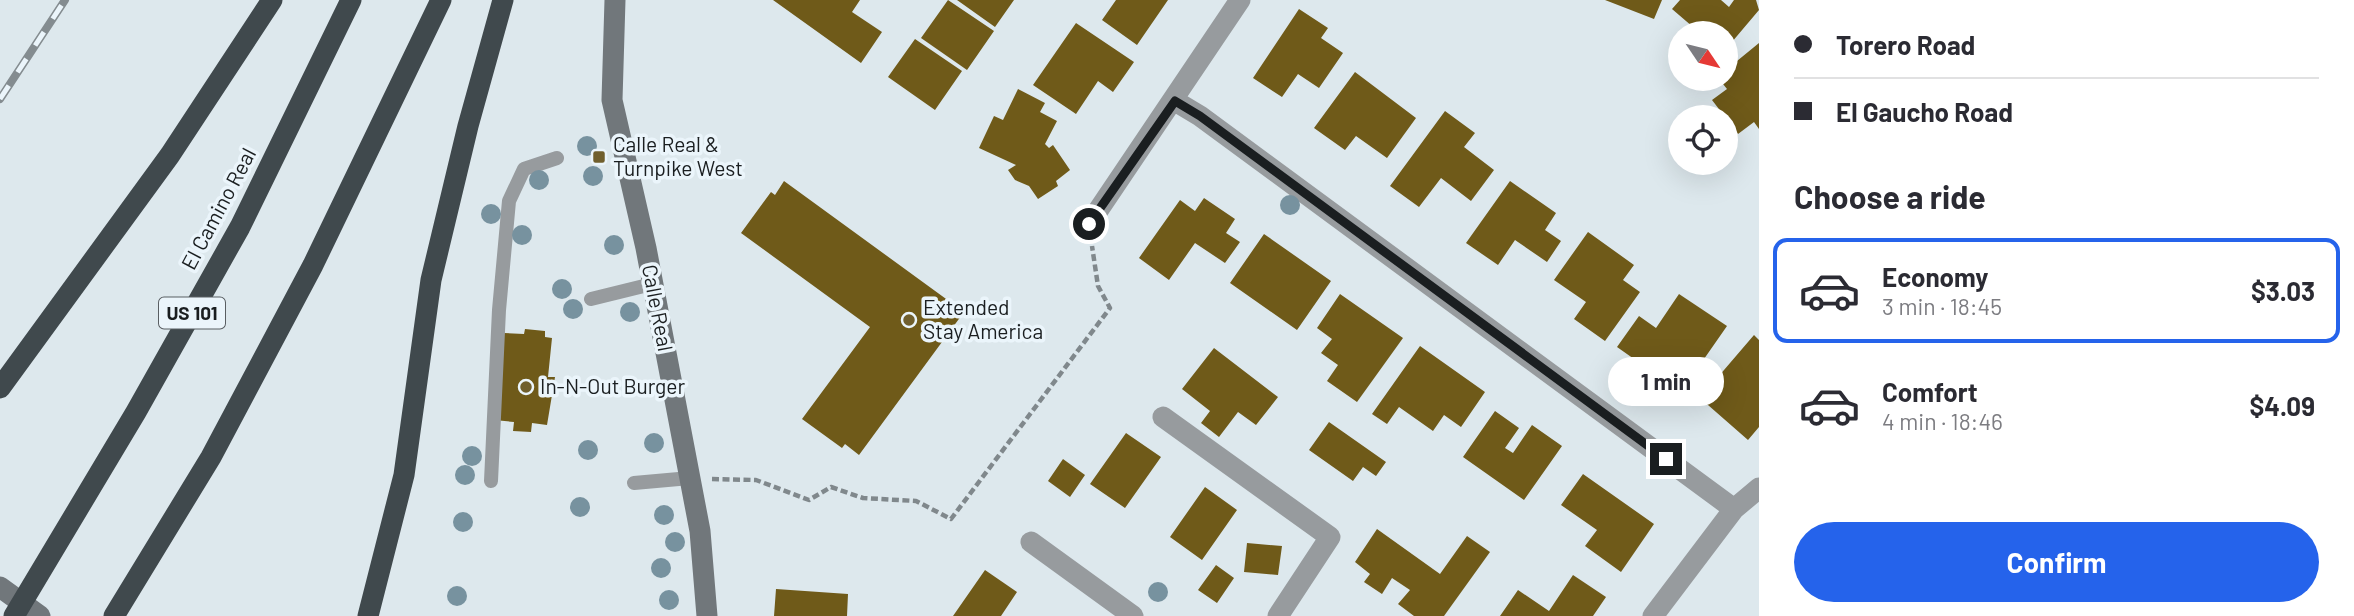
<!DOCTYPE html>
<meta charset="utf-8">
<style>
:root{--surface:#fff;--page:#f7f7f7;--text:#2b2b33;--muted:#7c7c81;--line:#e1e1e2;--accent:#2563eb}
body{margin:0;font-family:Barlow,sans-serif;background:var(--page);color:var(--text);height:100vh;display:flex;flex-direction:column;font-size:26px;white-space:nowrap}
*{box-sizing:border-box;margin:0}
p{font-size:23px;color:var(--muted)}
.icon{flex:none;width:38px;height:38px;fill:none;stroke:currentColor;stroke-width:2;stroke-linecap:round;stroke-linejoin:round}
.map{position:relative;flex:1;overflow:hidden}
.panel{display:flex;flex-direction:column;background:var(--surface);width:595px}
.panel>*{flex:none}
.hud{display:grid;align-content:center;height:154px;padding:0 35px;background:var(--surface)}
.needle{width:46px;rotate:125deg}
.controls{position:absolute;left:1668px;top:21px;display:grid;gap:14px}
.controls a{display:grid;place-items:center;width:70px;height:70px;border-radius:50%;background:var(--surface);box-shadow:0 7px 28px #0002;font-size:35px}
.end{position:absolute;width:32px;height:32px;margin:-16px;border:9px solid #1a1e20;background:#fff;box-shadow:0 0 0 4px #fff}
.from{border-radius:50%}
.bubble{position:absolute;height:49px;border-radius:24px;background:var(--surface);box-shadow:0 7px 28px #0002;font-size:23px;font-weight:700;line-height:49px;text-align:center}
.hud b{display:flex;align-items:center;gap:24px;height:66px;font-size:26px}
.hud b+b{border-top:2px solid var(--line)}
.hud i{width:18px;height:18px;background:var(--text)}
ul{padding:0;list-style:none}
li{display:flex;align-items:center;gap:21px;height:105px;margin:0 14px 10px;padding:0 21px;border:4px solid transparent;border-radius:14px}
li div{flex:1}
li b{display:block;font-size:26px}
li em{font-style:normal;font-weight:700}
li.selected{border-color:var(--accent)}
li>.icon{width:63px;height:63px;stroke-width:1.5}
h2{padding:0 35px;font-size:32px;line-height:84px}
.primary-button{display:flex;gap:14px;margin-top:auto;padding:14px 35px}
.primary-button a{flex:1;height:80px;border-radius:42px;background:var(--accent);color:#fff;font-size:28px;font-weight:700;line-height:80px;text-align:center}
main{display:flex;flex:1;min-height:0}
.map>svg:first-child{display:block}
</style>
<main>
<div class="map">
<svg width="1759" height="616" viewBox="0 0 1759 616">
<rect width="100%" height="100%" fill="#dde8ed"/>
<!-- building -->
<path fill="#6f5a19" d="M 773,0 L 860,0 L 852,12 L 882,32 L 861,63 Z
M 948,0 L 994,31 L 967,70 L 921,38 Z
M 957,0 L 1014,0 L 995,27 Z
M 1116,0 L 1168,0 L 1137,45 L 1102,20 Z
M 1605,0 L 1662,0 L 1654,19 Z
M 1680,0 L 1721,0 L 1729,7 L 1734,0 L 1756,0 L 1759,10 L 1726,49 L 1726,33 L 1700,33 L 1672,9 Z
M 1299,9 L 1328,28 L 1321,38 L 1343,53 L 1319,88 L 1298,74 L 1282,97 L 1253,78 Z
M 1076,23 L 1134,62 L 1113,92 L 1098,81 L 1076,114 L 1033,85 Z
M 915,39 L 962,71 L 935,110 L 888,77 Z
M 1759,43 L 1759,129 L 1754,122 L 1738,134 L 1712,100 L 1727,89 L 1719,79 L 1726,79 L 1726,70 Z
M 1355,72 L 1416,118 L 1387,158 L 1356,136 L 1345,150 L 1314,128 Z
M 1018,89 L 1045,103 L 1040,112 L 1057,121 L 1045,144 L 1049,148 L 1053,145 L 1070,170 L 1056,181 L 1058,186 L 1038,199 L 1029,186 L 1015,180 L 1008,170 L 1016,165 L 979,148 L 994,116 L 1003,120 Z
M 1445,111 L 1475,133 L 1464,147 L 1494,170 L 1471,201 L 1441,178 L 1419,207 L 1390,186 Z
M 784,181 L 964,312 L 859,455 L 845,444 L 842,448 L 802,419 L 870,327 L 741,233 L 771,192 L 775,195 Z
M 1510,181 L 1556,213 L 1545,230 L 1561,241 L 1547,262 L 1515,240 L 1498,265 L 1466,243 Z
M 1204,198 L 1235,219 L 1226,233 L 1240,242 L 1225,263 L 1195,243 L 1169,280 L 1139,258 L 1180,200 L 1195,211 Z
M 1588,232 L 1634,265 L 1623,280 L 1640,292 L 1605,341 L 1574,319 L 1586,302 L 1554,280 Z
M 1264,234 L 1331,281 L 1297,330 L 1230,283 Z
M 1340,294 L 1403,338 L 1357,402 L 1327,381 L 1338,365 L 1321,353 L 1332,339 L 1317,328 Z
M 1679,294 L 1727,326 L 1681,392 L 1617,347 L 1639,316 L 1656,328 Z
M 525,329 L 545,331 L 545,337 L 552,338 L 548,377 L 555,377 L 547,425 L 532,423 L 531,432 L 513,431 L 514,422 L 494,420 L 504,333 L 524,334 Z
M 1754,335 L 1759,340 L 1759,427 L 1748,440 L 1700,398 Z
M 1420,346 L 1485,392 L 1461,427 L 1444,415 L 1433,431 L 1399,407 L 1387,424 L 1372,414 Z
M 1214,348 L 1278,397 L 1256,425 L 1238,412 L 1219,437 L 1201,423 L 1210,411 L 1182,389 Z
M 1495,411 L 1519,428 L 1505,448 L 1513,453 L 1532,425 L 1562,446 L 1524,500 L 1463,457 Z
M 1329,422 L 1386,462 L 1376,476 L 1363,467 L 1353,481 L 1309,450 Z
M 1126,433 L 1161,457 L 1125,508 L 1090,484 Z
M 1063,459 L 1085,475 L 1070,497 L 1048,481 Z
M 1583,474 L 1654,524 L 1621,572 L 1585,546 L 1597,530 L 1561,505 Z
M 1205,487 L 1237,510 L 1202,560 L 1170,537 Z
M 1377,529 L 1440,574 L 1467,536 L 1490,552 L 1444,616 L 1414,616 L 1398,604 L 1410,590 L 1392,578 L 1382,594 L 1364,582 L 1370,574 L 1355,562 Z
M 1247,543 L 1282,546 L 1278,575 L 1244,572 Z
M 1216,565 L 1234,578 L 1217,603 L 1198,590 Z
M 985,570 L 1017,592 L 1001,616 L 953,616 Z
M 1573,575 L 1606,597 L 1593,616 L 1500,616 L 1518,590 L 1549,611 Z
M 776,589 L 848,594 L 847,616 L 774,616 Z"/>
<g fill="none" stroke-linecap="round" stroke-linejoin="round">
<!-- path -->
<path stroke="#80888c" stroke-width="4.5" stroke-dasharray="7 3.5" stroke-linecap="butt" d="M 712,479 L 756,480 L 809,500 L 831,487 L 863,498 L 916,501 L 951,519 L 1110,308 L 1098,286 L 1092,246"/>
<!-- lane -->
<path stroke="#979b9e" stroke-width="14" d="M 591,299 L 652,284
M 491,481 L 499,310 L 509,201 L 524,169 L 557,158
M 634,483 L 690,478"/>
<!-- street -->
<path stroke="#979b9e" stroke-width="21" d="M 1175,101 L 1200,116 L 1734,509
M 1089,224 L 1240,0
M 1163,417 L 1330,537 L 1278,616
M 1031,542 L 1133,616
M 1653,616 L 1734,509 L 1759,488"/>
<!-- secondary -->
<path stroke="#71777b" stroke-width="21" d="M 615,0 L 612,100 L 646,248 L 700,531 L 707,616
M 0,587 L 40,616"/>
<!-- highway -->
<path stroke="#40494d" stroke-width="21" d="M 0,388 L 170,155 L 272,0
M 14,616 L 136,412 L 240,227 L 351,0
M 114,616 L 211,457 L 313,265 L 441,0
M 368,616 L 404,475 L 431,280 L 468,126 L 503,0"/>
<defs>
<path id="rail" d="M 0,99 L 65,0"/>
</defs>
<!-- rail casing -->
<use href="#rail" stroke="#848c90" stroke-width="8"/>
<!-- rail -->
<use href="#rail" stroke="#ebf5fb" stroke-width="5" stroke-dasharray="16" stroke-linecap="butt"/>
</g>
<!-- trees -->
<g fill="#77929f">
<circle cx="587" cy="146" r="10"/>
<circle cx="593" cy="176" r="10"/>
<circle cx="539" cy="180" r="10"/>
<circle cx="1290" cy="205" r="10"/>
<circle cx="491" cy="214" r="10"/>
<circle cx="522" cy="235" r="10"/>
<circle cx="614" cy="245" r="10"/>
<circle cx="562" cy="289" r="10"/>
<circle cx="573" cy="309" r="10"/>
<circle cx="630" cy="312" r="10"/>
<circle cx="654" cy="443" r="10"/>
<circle cx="588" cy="450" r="10"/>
<circle cx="472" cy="456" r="10"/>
<circle cx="465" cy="475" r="10"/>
<circle cx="580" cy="507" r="10"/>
<circle cx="664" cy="515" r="10"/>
<circle cx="463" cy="522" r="10"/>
<circle cx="675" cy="542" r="10"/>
<circle cx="661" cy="568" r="10"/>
<circle cx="1158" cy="592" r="10"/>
<circle cx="457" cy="596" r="10"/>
<circle cx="669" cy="600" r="10"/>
</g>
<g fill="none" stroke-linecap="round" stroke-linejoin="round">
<!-- route -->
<path stroke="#1a1e20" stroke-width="9" d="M 1089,224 L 1175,101 L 1200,116 L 1666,459"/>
</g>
<!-- markers -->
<g fill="#705f2d" stroke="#ebf5fb" stroke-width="2.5">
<rect x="592" y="150" width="14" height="14" rx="3.5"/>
<circle cx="909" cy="320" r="7"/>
<circle cx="526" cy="387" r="7"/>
</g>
<g text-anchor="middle" stroke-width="7" stroke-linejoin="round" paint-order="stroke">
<!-- shield labels -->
<rect fill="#ebf5fb" stroke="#595e62" stroke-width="2" x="159" y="297.5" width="66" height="31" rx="5"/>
<g font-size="19" font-weight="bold" fill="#1a1e20">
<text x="192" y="320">US 101</text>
</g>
<!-- poi labels -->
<g font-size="21" fill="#1a1e20" stroke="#ebf5fb" text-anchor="start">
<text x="613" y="152">Calle Real &amp;<tspan x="613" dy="24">Turnpike West</tspan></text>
<text x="923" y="315">Extended<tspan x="923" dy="24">Stay America</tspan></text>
<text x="540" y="394">In-N-Out Burger</text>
</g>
<!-- street labels -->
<g font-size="21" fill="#1a1e20" stroke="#ebf5fb">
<text transform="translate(219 209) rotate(-62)" y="7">El Camino Real</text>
<text transform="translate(657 308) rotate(79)" y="7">Calle Real</text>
</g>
</g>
</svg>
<div class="controls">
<a><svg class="needle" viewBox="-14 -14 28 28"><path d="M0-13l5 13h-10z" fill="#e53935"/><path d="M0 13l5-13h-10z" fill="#7c7c81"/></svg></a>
<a><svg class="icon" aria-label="locate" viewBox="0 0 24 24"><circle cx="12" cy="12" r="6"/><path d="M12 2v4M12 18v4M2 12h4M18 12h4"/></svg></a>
</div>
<i class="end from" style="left:1089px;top:224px"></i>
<i class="end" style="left:1666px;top:459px"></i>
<div class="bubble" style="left:1608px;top:357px;width:116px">1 min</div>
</div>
<section class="panel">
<div class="hud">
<b><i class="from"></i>Torero Road</b>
<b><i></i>El Gaucho Road</b>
</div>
<h2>Choose a ride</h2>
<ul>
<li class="selected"><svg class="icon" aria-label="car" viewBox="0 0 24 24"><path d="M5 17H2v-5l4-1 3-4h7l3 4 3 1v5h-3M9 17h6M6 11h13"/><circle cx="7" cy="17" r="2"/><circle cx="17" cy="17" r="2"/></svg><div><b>Economy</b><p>3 min · 18:45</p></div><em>$3.03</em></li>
<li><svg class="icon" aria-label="car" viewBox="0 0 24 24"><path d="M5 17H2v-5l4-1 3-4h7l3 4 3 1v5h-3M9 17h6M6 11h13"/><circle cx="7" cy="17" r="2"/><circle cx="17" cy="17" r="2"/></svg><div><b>Comfort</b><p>4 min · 18:46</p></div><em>$4.09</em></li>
</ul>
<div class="primary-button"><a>Confirm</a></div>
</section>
</main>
